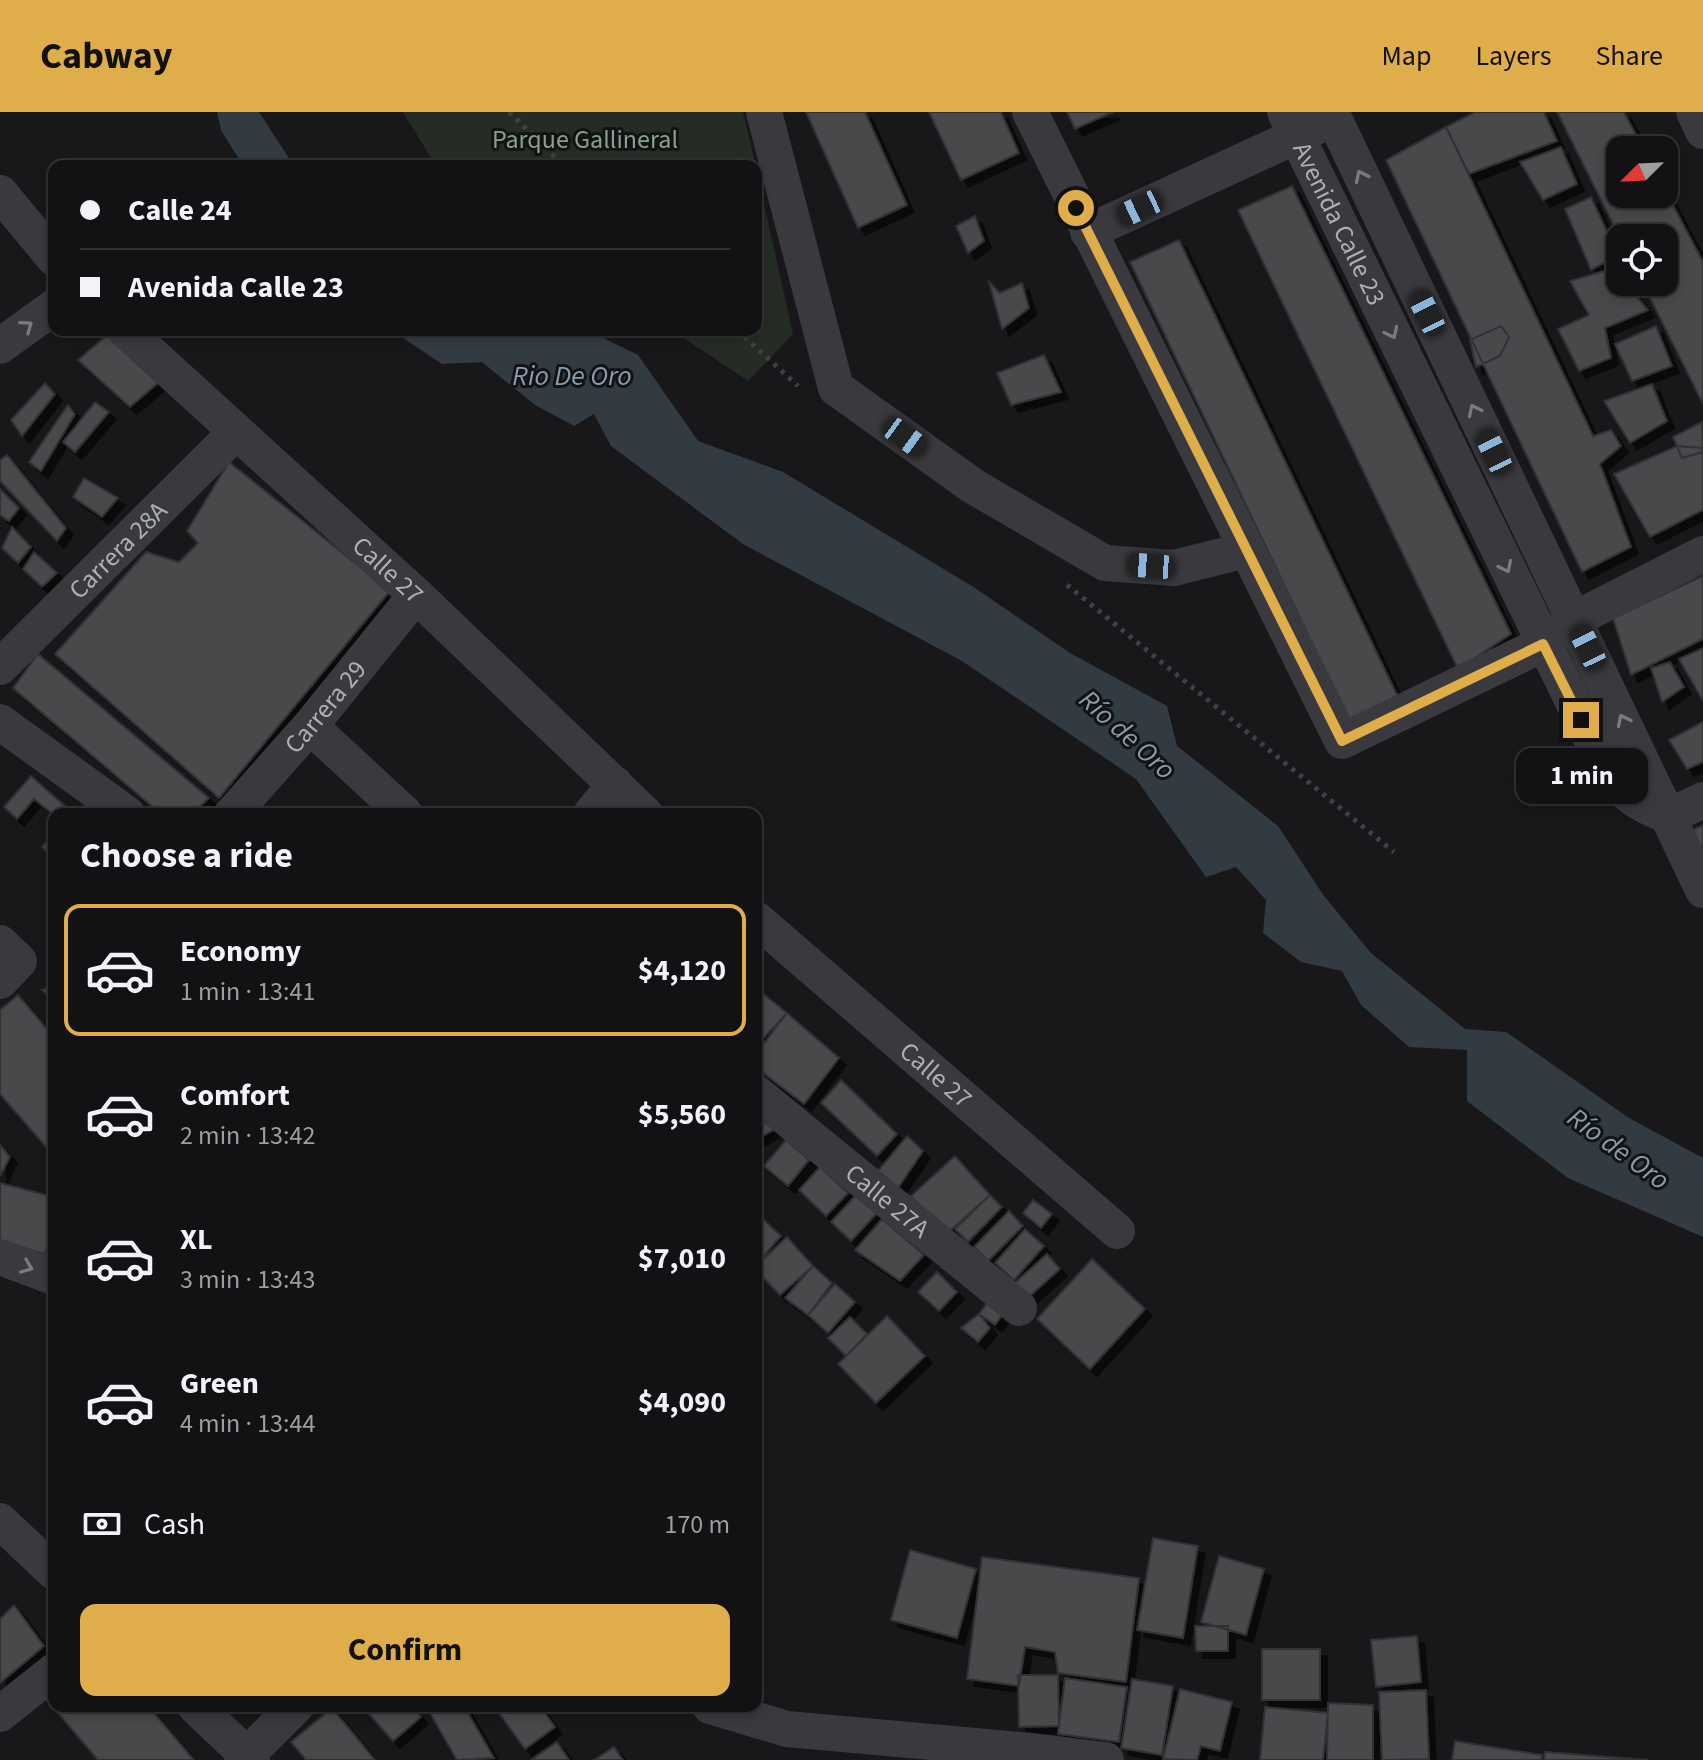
<!DOCTYPE html>
<meta charset="utf-8">
<style>
:root{--surface:#121214;--page:#1b1b1d;--text:#f1f3f6;--muted:#9c9ea0;--line:#313234;--accent:#dfae4b}
body{margin:0;font-family:"Source Sans 3",sans-serif;background:var(--page);color:var(--text);height:100vh;display:flex;flex-direction:column;font-size:30px;white-space:nowrap}
*{box-sizing:border-box;margin:0}
p{font-size:26px;color:var(--muted)}
.icon{flex:none;width:44px;height:44px;fill:none;stroke:currentColor;stroke-width:2;stroke-linecap:round;stroke-linejoin:round}
.map{position:relative;flex:1;overflow:hidden}
.side{position:absolute;left:48px;top:696px;width:714px;height:904px;display:flex;flex-direction:column;background:var(--surface);border-radius:16px;box-shadow:0 4px 12px #0003,0 0 0 2px var(--line)}
.side>*{flex:none}
.top-card{position:absolute;left:48px;top:48px;width:714px;height:176px;border-radius:16px;box-shadow:0 4px 12px #0003,0 0 0 2px var(--line);display:grid;align-content:center;height:176px;padding:0 32px;background:var(--surface)}
.needle{width:52px;rotate:246deg}
.controls{position:absolute;left:1606px;top:24px;display:grid;gap:16px}
.controls a{display:grid;place-items:center;width:72px;height:72px;border-radius:16px;background:var(--surface);box-shadow:0 4px 12px #0003,0 0 0 2px var(--line);font-size:40px}
.end{position:absolute;width:36px;height:36px;margin:-18px;border:10px solid #dfae4b;background:#111;box-shadow:0 0 0 4px #111}
.from{border-radius:50%}
.bubble{position:absolute;height:56px;border-radius:16px;background:var(--surface);box-shadow:0 4px 12px #0003,0 0 0 2px var(--line);font-size:26px;font-weight:700;line-height:56px;text-align:center}
.car{position:absolute;width:24px;height:48px;margin:-24px -12px;border-radius:10px;box-shadow:0 0 6px 2px #0007;background:linear-gradient(#222 24%,#8ab4d8 0 40%,#222 0 76%,#8ab4d8 0 86%,#222 0)}
.top-card b{display:flex;align-items:center;gap:28px;height:76px;font-size:30px}
.top-card b+b{border-top:2px solid var(--line)}
.top-card i{width:20px;height:20px;background:var(--text)}
ul{padding:0;list-style:none}
li{display:flex;align-items:center;gap:24px;height:132px;margin:0 16px 12px;padding:0 16px;border:4px solid transparent;border-radius:16px}
li div{flex:1}
li b{display:block;font-size:30px}
li em{font-style:normal;font-weight:700}
li.current{border-color:var(--accent)}
li>.icon{width:72px;height:72px;stroke-width:1.5}
h2{padding:0 32px;font-size:36px;line-height:96px}
.pay{display:flex;align-items:center;gap:20px;height:88px;padding:0 32px;font-size:30px}
.pay p{margin-inline-start:auto}
.primary-button{display:flex;gap:16px;margin-top:auto;padding:16px 32px}
.primary-button a{flex:1;height:92px;border-radius:16px;background:var(--accent);color:#111;font-size:32px;font-weight:700;line-height:92px;text-align:center}
header{display:flex;align-items:center;gap:48px;box-sizing:border-box;height:112px;padding:0 40px;background:var(--accent);color:#111}
header strong{font-size:38px}
nav{display:flex;gap:44px;margin-inline-start:auto;font-size:28px}
.map>svg:first-child{display:block}
</style>
<header>
<strong>Cabway</strong>
<nav><a>Map</a><a>Layers</a><a>Share</a></nav>
</header>
<div class="map">
<svg width="1703" height="1648" viewBox="0 0 1703 1648">
<defs>
<filter id="shadow"><feDropShadow dx="7" dy="7" stdDeviation="0" flood-color="#0009"/></filter>
</defs>
<rect width="100%" height="100%" fill="#18181a"/>
<!-- green -->
<path fill="#252c25" d="M 403,0 L 743,0 L 756,54 L 436,54 Z
M 756,56 L 793,222 L 748,269 L 672,218 L 756,218 Z"/>
<!-- water -->
<path fill="#333b42" d="M 217,0 L 259,0 L 294,54 L 243,54 L 221,18 Z
M 391,218 L 587,218 L 638,243 L 698,329 L 783,360 L 975,476 L 1070,541 L 1167,594 L 1177,634 L 1278,714 L 1324,784 L 1371,841 L 1465,917 L 1506,920 L 1629,1006 L 1703,1046 L 1703,1125 L 1568,1066 L 1467,989 L 1467,938 L 1409,935 L 1361,893 L 1342,859 L 1301,850 L 1263,821 L 1266,788 L 1236,755 L 1206,765 L 1136,667 L 962,549 L 743,432 L 611,334 L 594,302 L 574,314 L 535,293 L 482,250 L 442,252 Z"/>
<!-- building -->
<path fill="#47484c" stroke="#323236" stroke-width="2" filter="url(#shadow)" d="M 806,0 L 865,0 L 907,93 L 858,116 Z
M 929,0 L 1001,0 L 1019,41 L 961,68 Z
M 1067,0 L 1113,0 L 1075,17 Z
M 1475,0 L 1544,0 L 1557,29 L 1469,62 L 1446,15 Z
M 1557,0 L 1624,0 L 1644,38 L 1620,38 L 1620,82 L 1664,82 L 1664,76 L 1703,150 L 1703,292 L 1642,170 L 1664,170 L 1664,126 L 1620,126 Z
M 1446,15 L 1593,324 L 1611,318 L 1621,334 L 1600,352 L 1631,435 L 1582,460 L 1386,48 Z
M 1561,35 L 1577,72 L 1543,88 L 1520,50 Z
M 1292,74 L 1511,522 L 1458,557 L 1238,98 Z
M 1591,85 L 1618,143 L 1591,158 L 1565,97 Z
M 975,104 L 984,129 L 968,141 L 956,114 Z
M 1179,128 L 1399,587 L 1350,611 L 1130,150 Z
M 1614,156 L 1620,163 L 1620,170 L 1625,170 L 1648,198 L 1605,216 L 1611,246 L 1579,259 L 1558,217 L 1589,203 L 1570,169 Z
M 989,170 L 1000,181 L 1022,171 L 1029,196 L 1002,217 Z
M 1501,214 L 1509,225 L 1500,244 L 1476,255 L 1470,228 Z
M 1656,214 L 1672,254 L 1632,269 L 1615,232 Z
M 107,223 L 158,271 L 130,295 L 78,248 Z
M 1044,243 L 1061,280 L 1011,293 L 997,261 Z
M 45,271 L 55,282 L 22,324 L 11,308 Z
M 1652,272 L 1667,309 L 1630,331 L 1604,289 Z
M 95,290 L 109,300 L 75,340 L 63,330 Z
M 68,293 L 75,302 L 41,359 L 29,350 Z
M 1702,310 L 1703,340 L 1682,346 L 1673,325 Z
M 1677,334 L 1703,336 L 1703,398 L 1650,425 L 1614,362 Z
M 7,343 L 66,416 L 57,429 L 0,369 L 0,348 Z
M 229,350 L 390,479 L 219,686 L 55,542 L 146,440 L 179,450 L 198,431 L 187,419 Z
M 84,366 L 118,386 L 102,405 L 73,385 Z
M 0,377 L 19,396 L 9,409 L 0,403 Z
M 12,415 L 31,435 L 18,451 L 2,436 Z
M 34,440 L 57,461 L 42,475 L 23,457 Z
M 1703,464 L 1703,527 L 1631,563 L 1613,506 Z
M 1703,536 L 1703,589 L 1679,547 Z
M 38,542 L 209,686 L 192,702 L 161,702 L 13,576 Z
M 1670,550 L 1684,575 L 1662,590 L 1651,556 Z
M 1703,610 L 1703,650 L 1687,657 L 1669,628 Z
M 31,664 L 74,702 L 54,703 L 34,687 L 17,707 L 4,695 Z
M 1703,713 L 1703,739 L 1693,718 Z
M 54,721 L 54,745 L 42,735 Z
M 54,874 L 54,889 L 42,878 Z
M 756,876 L 787,901 L 756,934 Z
M 18,883 L 54,925 L 54,1044 L 0,982 L 0,898 Z
M 787,901 L 839,946 L 804,992 L 762,960 L 756,952 L 756,942 Z
M 841,968 L 897,1022 L 877,1044 L 821,991 Z
M 756,996 L 778,1015 L 756,1028 Z
M 907,1024 L 923,1039 L 894,1082 L 873,1065 Z
M 786,1028 L 809,1048 L 788,1074 L 764,1054 Z
M 0,1033 L 10,1045 L 0,1064 Z
M 955,1044 L 990,1083 L 946,1122 L 911,1084 Z
M 820,1055 L 848,1081 L 826,1104 L 799,1078 Z
M 0,1071 L 54,1085 L 54,1108 L 45,1142 L 0,1130 Z
M 990,1083 L 1002,1095 L 968,1130 L 955,1117 Z
M 855,1084 L 877,1101 L 851,1129 L 831,1110 Z
M 1033,1088 L 1052,1102 L 1041,1116 L 1023,1101 Z
M 1009,1099 L 1023,1114 L 988,1149 L 974,1135 Z
M 763,1107 L 781,1124 L 756,1153 L 756,1115 Z
M 882,1107 L 924,1143 L 900,1169 L 855,1138 Z
M 1025,1117 L 1044,1134 L 1014,1168 L 995,1151 Z
M 787,1125 L 813,1154 L 780,1183 L 756,1158 L 756,1154 Z
M 1047,1142 L 1060,1157 L 1021,1192 L 1008,1177 Z
M 1092,1147 L 1145,1197 L 1090,1257 L 1037,1207 Z
M 813,1154 L 832,1171 L 808,1203 L 785,1186 Z
M 937,1160 L 957,1180 L 939,1199 L 918,1180 Z
M 835,1172 L 855,1190 L 828,1221 L 808,1203 Z
M 989,1189 L 1004,1201 L 995,1213 L 979,1202 Z
M 979,1202 L 990,1216 L 978,1230 L 961,1216 Z
M 887,1204 L 925,1244 L 876,1291 L 838,1252 Z
M 850,1205 L 867,1222 L 846,1244 L 828,1226 Z
M 1153,1426 L 1198,1434 L 1183,1526 L 1137,1518 Z
M 910,1438 L 976,1457 L 957,1526 L 891,1508 Z
M 1219,1444 L 1264,1457 L 1246,1523 L 1201,1510 Z
M 982,1445 L 1139,1466 L 1126,1570 L 1058,1561 L 1055,1540 L 1025,1535 L 1019,1574 L 967,1567 Z
M 14,1493 L 44,1534 L 0,1571 L 0,1507 Z
M 1195,1514 L 1228,1514 L 1228,1539 L 1196,1539 Z
M 1417,1524 L 1421,1570 L 1376,1575 L 1371,1528 Z
M 1262,1537 L 1320,1537 L 1320,1588 L 1262,1588 Z
M 1018,1563 L 1058,1563 L 1059,1614 L 1019,1615 Z
M 1065,1566 L 1127,1575 L 1119,1630 L 1058,1622 Z
M 1132,1567 L 1173,1574 L 1162,1643 L 1121,1636 Z
M 1180,1577 L 1232,1590 L 1220,1639 L 1201,1634 L 1197,1648 L 1163,1647 Z
M 1426,1578 L 1429,1647 L 1382,1648 L 1379,1580 Z
M 54,1582 L 54,1594 L 148,1594 L 194,1648 L 98,1648 L 47,1588 Z
M 1328,1591 L 1373,1593 L 1373,1648 L 1327,1648 Z
M 362,1594 L 412,1594 L 421,1605 L 393,1629 Z
M 426,1594 L 464,1594 L 494,1646 L 457,1648 Z
M 494,1594 L 540,1594 L 555,1615 L 525,1637 Z
M 1265,1595 L 1328,1601 L 1323,1648 L 1260,1648 Z
M 332,1596 L 375,1648 L 306,1648 L 291,1630 Z
M 1455,1629 L 1542,1643 L 1541,1648 L 1452,1648 Z
M 557,1630 L 569,1648 L 531,1648 Z
M 614,1635 L 623,1648 L 594,1648 Z
M 1545,1640 L 1648,1648 L 1544,1648 Z"/>
<g fill="none" stroke-linecap="round" stroke-linejoin="round">
<!-- path -->
<path stroke="#404145" stroke-width="5" stroke-dasharray="4 6" stroke-linecap="butt" d="M 509,0 L 564,54
M 737,218 L 798,274
M 1067,473 L 1394,740"/>
<!-- minor -->
<g stroke="#3a3a3e" stroke-width="36">
<path d="M 764,0 L 836,276 L 973,374 L 1105,451 L 1174,456 L 1246,438"/>
<path d="M 1030,0 L 1342,629 L 1543,532 L 1575,507 L 1703,442"/>
<path id="s1" d="M 1285,0 L 1607,659 C 1626,684 1639,693 1669,704"/>
<path d="M 1331,0 L 1703,778"/>
<path d="M 1694,0 L 1703,19"/>
<path d="M 0,81 L 54,146"/>
<path d="M 1088,120 L 1318,14"/>
<path id="s2" d="M 125,218 L 416,483 L 645,702"/>
<path d="M 0,234 L 54,195"/>
<path id="s3" d="M 0,555 L 236,320"/>
<path d="M 0,610 L 127,702"/>
<path d="M 310,614 L 405,702"/>
<path id="s4" d="M 232,702 L 310,614 L 416,483"/>
<path d="M 591,702 L 615,672"/>
<path d="M 1669,704 L 1703,688"/>
<path id="s5" d="M 756,807 L 1117,1119"/>
<path d="M 0,831 L 19,849 L 0,869"/>
<path id="s6" d="M 756,981 L 1019,1196"/>
<path d="M 0,1145 L 54,1165"/>
<path d="M 0,1409 L 54,1460"/>
<path d="M 195,1594 L 252,1648"/>
<path d="M 710,1594 L 787,1617 L 1032,1639 L 1106,1648"/>
<path d="M 0,1602 L 54,1559"/>
<path d="M 242,1648 L 296,1594"/>
</g>
</g>
<!-- one-way arrows -->
<defs><path id="oneway-chevron" d="M-2-3.5L2.5 0L-2 3.5" fill="none" stroke-width="1.6" stroke-linecap="round" stroke-linejoin="round" transform="scale(2)"/></defs>
<g stroke="#797b81">
<use href="#oneway-chevron" transform="translate(1361 64) rotate(-116)"/>
<use href="#oneway-chevron" transform="translate(27 214) rotate(-36)"/>
<use href="#oneway-chevron" transform="translate(1392 221) rotate(64)"/>
<use href="#oneway-chevron" transform="translate(1474 298) rotate(-116)"/>
<use href="#oneway-chevron" transform="translate(1506 455) rotate(64)"/>
<use href="#oneway-chevron" transform="translate(1623 608) rotate(-116)"/>
<use href="#oneway-chevron" transform="translate(27 1155) rotate(22)"/>
</g>
<g fill="none" stroke-linecap="round" stroke-linejoin="round">
<!-- route -->
<path stroke="#dfae4b" stroke-width="10" d="M 1076,96 L 1342,629 L 1543,532 L 1581,608"/>
</g>
<g text-anchor="middle" stroke-width="6" stroke-linejoin="round" paint-order="stroke">
<!-- park labels -->
<g font-size="26" fill="#85a187" stroke="#131315">
<text x="585" y="36">Parque Gallineral</text>
</g>
<!-- street labels -->
<g font-size="26" fill="#acb0b8" stroke="#131315">
<text dy="9" stroke="none"><textPath href="#s1" startOffset="124">Avenida Calle 23</textPath></text>
<text dy="9" stroke="none"><textPath href="#s3" startOffset="166">Carrera 28A</textPath></text>
<text dy="9" stroke="none"><textPath href="#s2" startOffset="356">Calle 27</textPath></text>
<text dy="9" stroke="none"><textPath href="#s4" startOffset="142">Carrera 29</textPath></text>
<text dy="9" stroke="none"><textPath href="#s5" startOffset="238">Calle 27</textPath></text>
<text dy="9" stroke="none"><textPath href="#s6" startOffset="170">Calle 27A</textPath></text>
</g>
<!-- water labels -->
<g font-size="28" font-style="italic" fill="#879caf" stroke="#131315">
<text x="572" y="273">Rio De Oro</text>
<text transform="translate(1128 622) rotate(42)" y="10">Río de Oro</text>
<text transform="translate(1619 1036) rotate(36)" y="10">Río de Oro</text>
</g>
</g>
</svg>
<div class="controls">
<a><svg class="needle" viewBox="-14 -14 28 28"><path d="M0-13l5 13h-10z" fill="#e53935"/><path d="M0 13l5-13h-10z" fill="#9c9ea0"/></svg></a>
<a><svg class="icon" aria-label="locate" viewBox="0 0 24 24"><circle cx="12" cy="12" r="6"/><path d="M12 2v4M12 18v4M2 12h4M18 12h4"/></svg></a>
</div>
<i class="end from" style="left:1076px;top:96px"></i>
<i class="end" style="left:1581px;top:608px"></i>
<div class="bubble" style="left:1516px;top:636px;width:132px">1 min</div>
<i class="car" style="left:1140px;top:96px;rotate:245deg"></i>
<i class="car" style="left:1427px;top:201px;rotate:334deg"></i>
<i class="car" style="left:905px;top:325px;rotate:126deg"></i>
<i class="car" style="left:1494px;top:340px;rotate:334deg"></i>
<i class="car" style="left:1151px;top:454px;rotate:274deg"></i>
<i class="car" style="left:1588px;top:535px;rotate:334deg"></i>
<div class="top-card">
<b><i class="from"></i>Calle 24</b>
<b><i></i>Avenida Calle 23</b>
</div>
<section class="side">
<h2>Choose a ride</h2>
<ul>
<li class="current"><svg class="icon" aria-label="car" viewBox="0 0 24 24"><path d="M5 17H2v-5l4-1 3-4h7l3 4 3 1v5h-3M9 17h6M6 11h13"/><circle cx="7" cy="17" r="2"/><circle cx="17" cy="17" r="2"/></svg><div><b>Economy</b><p>1 min · 13:41</p></div><em>$4,120</em></li>
<li><svg class="icon" aria-label="car" viewBox="0 0 24 24"><path d="M5 17H2v-5l4-1 3-4h7l3 4 3 1v5h-3M9 17h6M6 11h13"/><circle cx="7" cy="17" r="2"/><circle cx="17" cy="17" r="2"/></svg><div><b>Comfort</b><p>2 min · 13:42</p></div><em>$5,560</em></li>
<li><svg class="icon" aria-label="car" viewBox="0 0 24 24"><path d="M5 17H2v-5l4-1 3-4h7l3 4 3 1v5h-3M9 17h6M6 11h13"/><circle cx="7" cy="17" r="2"/><circle cx="17" cy="17" r="2"/></svg><div><b>XL</b><p>3 min · 13:43</p></div><em>$7,010</em></li>
<li><svg class="icon" aria-label="car" viewBox="0 0 24 24"><path d="M5 17H2v-5l4-1 3-4h7l3 4 3 1v5h-3M9 17h6M6 11h13"/><circle cx="7" cy="17" r="2"/><circle cx="17" cy="17" r="2"/></svg><div><b>Green</b><p>4 min · 13:44</p></div><em>$4,090</em></li>
</ul>
<div class="pay"><svg class="icon" aria-label="cash" viewBox="0 0 24 24"><path d="M3 7h18v10H3z"/><circle cx="12" cy="12" r="2"/></svg>Cash<p>170 m</p></div>
<div class="primary-button"><a>Confirm</a></div>
</section>
</div>
